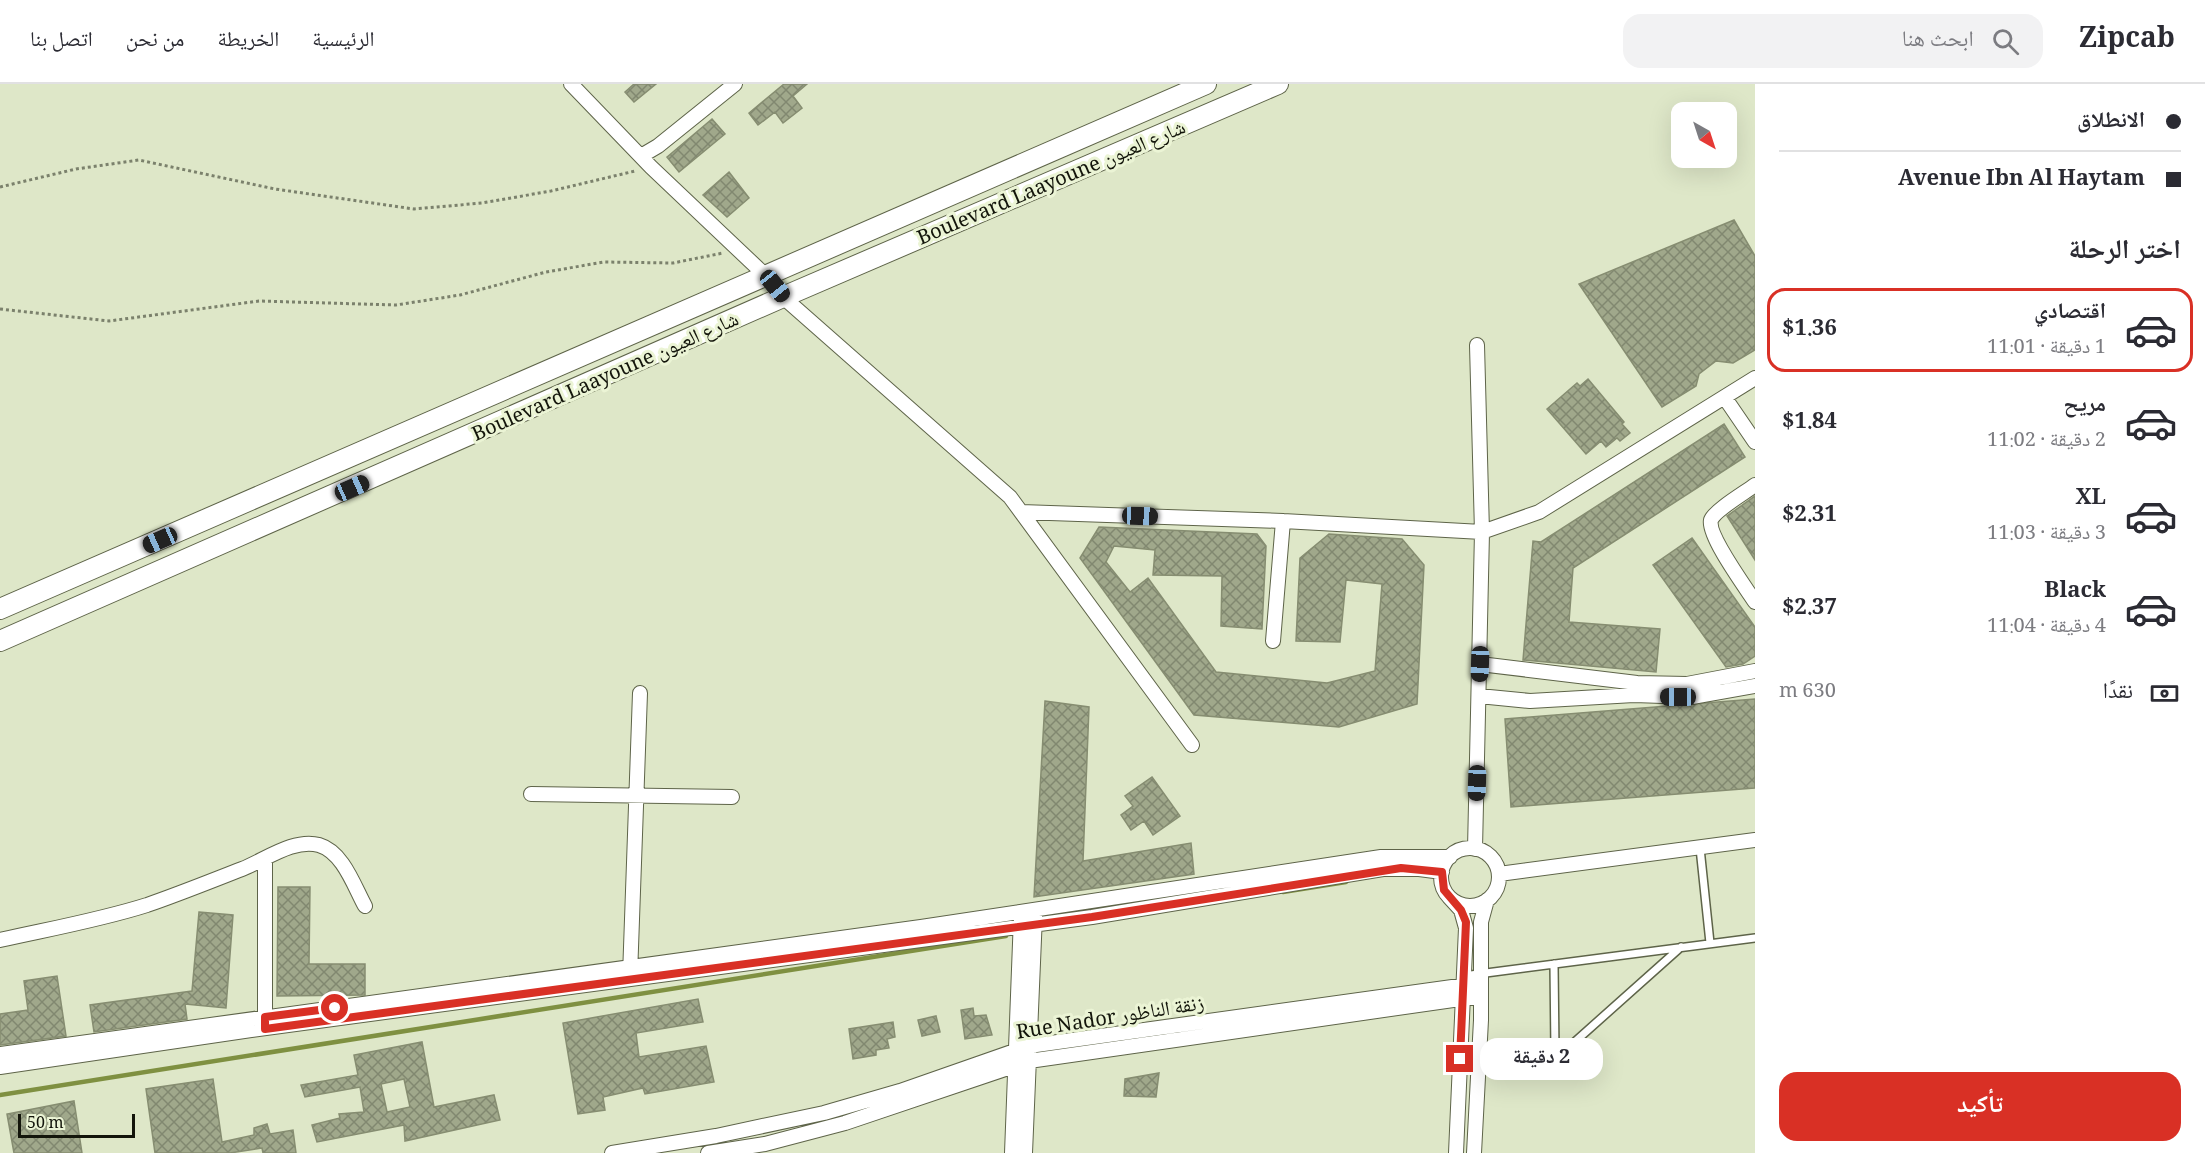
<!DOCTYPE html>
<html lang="ar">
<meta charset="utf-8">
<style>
:root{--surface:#fff;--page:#f2f2f3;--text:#2b2b33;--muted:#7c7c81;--line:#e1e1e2;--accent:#d93025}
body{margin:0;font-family:Georgia,"Noto Naskh Arabic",serif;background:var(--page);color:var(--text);direction:rtl;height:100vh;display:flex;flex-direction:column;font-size:22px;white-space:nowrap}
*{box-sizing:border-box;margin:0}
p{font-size:20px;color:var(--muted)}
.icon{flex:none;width:33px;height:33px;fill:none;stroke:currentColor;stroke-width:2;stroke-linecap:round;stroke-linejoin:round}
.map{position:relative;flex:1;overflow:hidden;direction:ltr}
.side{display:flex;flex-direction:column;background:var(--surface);width:450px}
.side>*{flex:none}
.guide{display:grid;align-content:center;height:132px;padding:0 24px;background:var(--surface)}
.needle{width:39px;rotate:141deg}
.fabs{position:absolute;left:1671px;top:18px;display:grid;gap:12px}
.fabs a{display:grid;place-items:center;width:66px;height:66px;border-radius:12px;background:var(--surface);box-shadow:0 6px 24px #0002;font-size:30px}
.scale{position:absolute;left:18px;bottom:15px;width:117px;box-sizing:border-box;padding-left:6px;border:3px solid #13150b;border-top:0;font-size:16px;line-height:21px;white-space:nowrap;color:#13150b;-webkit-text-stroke:4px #ebf4d5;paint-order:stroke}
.end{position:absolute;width:27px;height:27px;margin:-14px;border:8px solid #d93025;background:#fff;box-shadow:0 0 0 3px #fff}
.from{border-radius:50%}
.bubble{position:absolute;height:42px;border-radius:18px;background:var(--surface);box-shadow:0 6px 24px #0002;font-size:20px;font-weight:700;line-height:42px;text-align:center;direction:rtl}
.car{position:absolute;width:18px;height:36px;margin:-18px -9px;border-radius:8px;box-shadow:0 0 4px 2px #0007;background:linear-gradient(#222 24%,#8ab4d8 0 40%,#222 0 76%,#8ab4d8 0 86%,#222 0)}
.guide b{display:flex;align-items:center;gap:21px;height:57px;font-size:22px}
.guide b+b{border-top:2px solid var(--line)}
.guide i{width:15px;height:15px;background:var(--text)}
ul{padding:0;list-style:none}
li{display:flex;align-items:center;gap:18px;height:84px;margin:0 12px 9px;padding:0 12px;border:3px solid transparent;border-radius:18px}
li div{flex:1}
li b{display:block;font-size:22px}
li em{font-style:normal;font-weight:700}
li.on{border-color:var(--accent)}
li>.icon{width:54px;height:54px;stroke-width:1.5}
h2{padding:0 24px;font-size:27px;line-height:72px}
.pay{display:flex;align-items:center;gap:15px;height:66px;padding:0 24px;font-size:22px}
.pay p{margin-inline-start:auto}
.button{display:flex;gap:12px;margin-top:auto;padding:12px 24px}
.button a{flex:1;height:69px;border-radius:18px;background:var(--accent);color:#fff;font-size:24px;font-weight:700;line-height:69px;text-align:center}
header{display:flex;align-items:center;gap:36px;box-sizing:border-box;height:84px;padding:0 30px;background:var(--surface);border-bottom:2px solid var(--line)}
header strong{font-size:28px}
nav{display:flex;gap:33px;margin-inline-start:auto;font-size:21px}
.search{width:420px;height:54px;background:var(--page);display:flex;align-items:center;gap:15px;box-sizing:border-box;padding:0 21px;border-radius:18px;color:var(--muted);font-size:22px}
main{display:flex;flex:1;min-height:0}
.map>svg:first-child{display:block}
</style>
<header>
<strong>Zipcab</strong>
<div class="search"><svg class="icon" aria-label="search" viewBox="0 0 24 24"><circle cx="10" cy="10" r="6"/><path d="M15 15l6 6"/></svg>ابحث هنا</div>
<nav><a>الرئيسية</a><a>الخريطة</a><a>من نحن</a><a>اتصل بنا</a></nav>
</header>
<main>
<section class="side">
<div class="guide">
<b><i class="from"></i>الانطلاق</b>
<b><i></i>Avenue Ibn Al Haytam</b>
</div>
<h2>اختر الرحلة</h2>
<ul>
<li class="on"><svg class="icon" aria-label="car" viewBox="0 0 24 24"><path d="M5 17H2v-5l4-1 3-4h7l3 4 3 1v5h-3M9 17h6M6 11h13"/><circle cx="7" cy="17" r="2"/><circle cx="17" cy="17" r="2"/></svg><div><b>اقتصادي</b><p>1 دقيقة · 11:01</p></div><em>$1.36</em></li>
<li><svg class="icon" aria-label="car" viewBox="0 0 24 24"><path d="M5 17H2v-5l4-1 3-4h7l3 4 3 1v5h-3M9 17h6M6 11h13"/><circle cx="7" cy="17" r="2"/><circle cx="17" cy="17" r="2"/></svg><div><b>مريح</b><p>2 دقيقة · 11:02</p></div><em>$1.84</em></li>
<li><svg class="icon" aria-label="car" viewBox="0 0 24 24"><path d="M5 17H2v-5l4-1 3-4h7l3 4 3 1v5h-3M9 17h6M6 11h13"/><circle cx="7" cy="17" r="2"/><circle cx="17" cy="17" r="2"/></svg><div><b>XL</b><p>3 دقيقة · 11:03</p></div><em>$2.31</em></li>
<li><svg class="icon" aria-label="car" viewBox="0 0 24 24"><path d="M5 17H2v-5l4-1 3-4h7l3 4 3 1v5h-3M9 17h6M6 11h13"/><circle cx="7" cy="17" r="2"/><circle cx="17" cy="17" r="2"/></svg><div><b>Black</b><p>4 دقيقة · 11:04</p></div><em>$2.37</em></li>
</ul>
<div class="pay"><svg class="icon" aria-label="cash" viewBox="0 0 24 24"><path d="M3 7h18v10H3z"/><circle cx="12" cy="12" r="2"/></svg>نقدًا<p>630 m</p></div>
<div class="button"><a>تأكيد</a></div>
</section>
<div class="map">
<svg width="1755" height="1069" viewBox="0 0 1755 1069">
<defs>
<pattern id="building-cross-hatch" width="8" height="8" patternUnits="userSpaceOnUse" patternTransform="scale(1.5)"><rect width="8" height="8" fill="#a0a88b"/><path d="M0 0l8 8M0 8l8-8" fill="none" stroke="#818870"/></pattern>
</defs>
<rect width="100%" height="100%" fill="#dee7c8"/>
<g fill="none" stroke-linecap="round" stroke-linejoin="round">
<!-- stream -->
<path stroke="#7f9041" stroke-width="4.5" d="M 1283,808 L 1346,798
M 0,1011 L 1006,852"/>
</g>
<!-- building -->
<path fill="url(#building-cross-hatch)" stroke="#868d71" stroke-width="1.5" fill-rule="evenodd" d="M 634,0 L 656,0 L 634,18 L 625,8 Z
M 784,0 L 807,0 L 793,12 L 802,24 L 783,39 L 775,28 L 758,41 L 749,29 Z
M 712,35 L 725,50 L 679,88 L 667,73 Z
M 729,88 L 749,114 L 727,133 L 703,111 Z
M 1734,136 L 1755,172 L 1755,266 L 1733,279 L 1716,277 L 1699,290 L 1696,302 L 1662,323 L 1579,200 Z
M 1588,295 L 1624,338 L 1622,340 L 1630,349 L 1620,357 L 1617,354 L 1606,363 L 1601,357 L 1586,370 L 1547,325 L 1577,299 L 1580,302 Z
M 1724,340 L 1745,373 L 1573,484 L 1569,538 L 1660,545 L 1656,588 L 1523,576 L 1533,457 L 1541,458 Z
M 1755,412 L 1755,476 L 1727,432 Z
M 1099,443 L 1257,450 L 1266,462 L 1262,545 L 1221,542 L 1222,492 L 1153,491 L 1155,466 L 1114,462 L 1106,478 L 1130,508 L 1148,494 L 1216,588 L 1327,599 L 1375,587 L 1382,500 L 1346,496 L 1340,558 L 1296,557 L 1300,474 L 1329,450 L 1402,455 L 1424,481 L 1417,620 L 1339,643 L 1194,631 L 1080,474 Z
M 1692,454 L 1755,543 L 1755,572 L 1743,580 L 1726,583 L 1653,481 Z
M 1755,615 L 1755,704 L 1511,723 L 1505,635 Z
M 1045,617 L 1089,623 L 1083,777 L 1191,759 L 1194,790 L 1034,813 Z
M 1152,693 L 1180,732 L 1153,751 L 1144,737 L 1131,746 L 1121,731 L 1133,722 L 1125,712 Z
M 278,803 L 310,803 L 309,880 L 365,880 L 365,911 L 277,912 Z
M 199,828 L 233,831 L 226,924 L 185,920 L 187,935 L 94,948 L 90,921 L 192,907 Z
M 57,892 L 66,952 L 0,961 L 0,930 L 28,926 L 24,897 Z
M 698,915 L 703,938 L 636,949 L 639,973 L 706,962 L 714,998 L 645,1010 L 643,1004 L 603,1013 L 605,1026 L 578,1030 L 563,939 Z
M 973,924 L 974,932 L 986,931 L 992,951 L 965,955 L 961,926 Z
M 936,932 L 940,948 L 922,952 L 918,936 Z
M 893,938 L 895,953 L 887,955 L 889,964 L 876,966 L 876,971 L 853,975 L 849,945 Z
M 422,958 L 434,1023 L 494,1011 L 500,1036 L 405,1057 L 404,1041 L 317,1058 L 312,1041 L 340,1034 L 339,1030 L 364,1028 L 360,1003 L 305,1013 L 301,1001 L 358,991 L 354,971 ZM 404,995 L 410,1023 L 387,1028 L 381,1000 Z
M 1159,989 L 1156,1013 L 1124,1012 L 1125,995 Z
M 213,995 L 222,1058 L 254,1051 L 254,1044 L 267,1040 L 270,1050 L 293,1046 L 296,1069 L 263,1069 L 262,1064 L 230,1069 L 155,1069 L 146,1005 Z
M 74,1017 L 82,1069 L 14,1069 L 7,1030 Z"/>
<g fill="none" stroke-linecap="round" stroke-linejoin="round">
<defs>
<path id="lane" d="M 1700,764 L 1710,859
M 1554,880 L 1555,968 L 1560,971 L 1681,863
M 1463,892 L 1755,854"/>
<path id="street" d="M 571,0 L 651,83 L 766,192 L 783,213 L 1010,413 L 1192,661
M 641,72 L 658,62 L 735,0
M 1725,314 L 1755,358
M 1755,401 C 1746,408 1715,426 1711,436 C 1707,451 1746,504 1755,518
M 1021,428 L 1283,437 L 1482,448 L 1539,428 L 1755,294
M 1273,557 L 1283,437
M 1480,580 L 1637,599 L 1687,600 L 1755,587
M 1479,612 L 1530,617 L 1634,611 L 1692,613 L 1755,602
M 531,710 L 732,713
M1441 793a29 29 0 1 1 58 0a29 29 0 1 1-58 0Z
M 1475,765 L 1482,448 L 1477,261
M 1499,790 L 1755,756
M 1449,813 L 1461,826 L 1466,844 L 1456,1069
M 0,856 C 49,845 100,836 147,821 C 179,810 211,797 242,785 C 265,776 294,754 319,761 C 343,768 354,802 365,822
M 630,892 L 640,609
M 265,939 L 265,776
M 0,970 L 921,843 L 1381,773 L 1450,773
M 0,983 L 251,946 L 1092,833 L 1383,785 L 1419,785 L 1442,788
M 612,1069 L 716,1052 L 824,1029 L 900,1007 L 1029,962 L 1481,899
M 708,1069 L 765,1060 L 845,1039 L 1029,977 L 1481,912
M 1012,1069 L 1021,833
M 1025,1069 L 1035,831
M 1474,1069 L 1481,936 L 1481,838 L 1487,816"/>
<path id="secondary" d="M 0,525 L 1206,0
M 0,557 L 783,213 L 1278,0"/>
</defs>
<!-- lane casing -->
<use href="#lane" stroke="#5e6449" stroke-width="10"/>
<!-- street casing -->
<use href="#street" stroke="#5e6449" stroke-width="16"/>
<!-- secondary casing -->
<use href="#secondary" stroke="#5e6449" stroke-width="22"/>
<!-- path -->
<path stroke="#7b816c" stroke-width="3" stroke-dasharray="3 3" stroke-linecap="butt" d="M 0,103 L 76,85 L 139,76 L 275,105 L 414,125 L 482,119 L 551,107 L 635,87
M 0,225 L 109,237 L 259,217 L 396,221 L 460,211 L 546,188 L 604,178 L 673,179 L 723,169"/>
<!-- lane -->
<use href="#lane" stroke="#fff" stroke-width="7"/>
<!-- street -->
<use href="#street" stroke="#fff" stroke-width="14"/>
<!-- secondary -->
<use href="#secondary" stroke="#fff" stroke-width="20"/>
</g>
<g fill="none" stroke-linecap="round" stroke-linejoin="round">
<!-- route -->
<path stroke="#d93025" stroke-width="8" d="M 335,924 L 265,933 L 265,945 L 1092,833 L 1401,784 L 1442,788 L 1444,806 L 1461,826 L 1466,838 L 1460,975"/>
</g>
<g text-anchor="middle" stroke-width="6" stroke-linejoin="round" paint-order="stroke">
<!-- street labels -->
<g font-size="20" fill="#13150b" stroke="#ebf4d5">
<text transform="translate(1051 98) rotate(-23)" y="7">Boulevard Laayoune شارع العيون</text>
<text transform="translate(605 292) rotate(-24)" y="7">Boulevard Laayoune شارع العيون</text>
<text transform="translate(1110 933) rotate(-9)" y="7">Rue Nador زنقة الناظور</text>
</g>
</g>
</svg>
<div class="fabs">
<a><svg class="needle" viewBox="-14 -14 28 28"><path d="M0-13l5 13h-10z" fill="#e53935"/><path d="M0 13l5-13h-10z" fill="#7c7c81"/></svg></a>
</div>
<div class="scale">50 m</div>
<i class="end from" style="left:335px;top:924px"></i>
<i class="end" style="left:1460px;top:975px"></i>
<div class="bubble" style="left:1480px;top:954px;width:123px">2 دقيقة</div>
<i class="car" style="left:775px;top:202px;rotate:141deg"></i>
<i class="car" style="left:352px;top:404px;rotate:66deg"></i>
<i class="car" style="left:1140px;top:432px;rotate:92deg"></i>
<i class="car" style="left:160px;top:456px;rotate:246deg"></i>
<i class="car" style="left:1480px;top:580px;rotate:182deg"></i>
<i class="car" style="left:1678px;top:613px;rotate:270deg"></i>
<i class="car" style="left:1477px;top:699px;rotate:182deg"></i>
</div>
</main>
